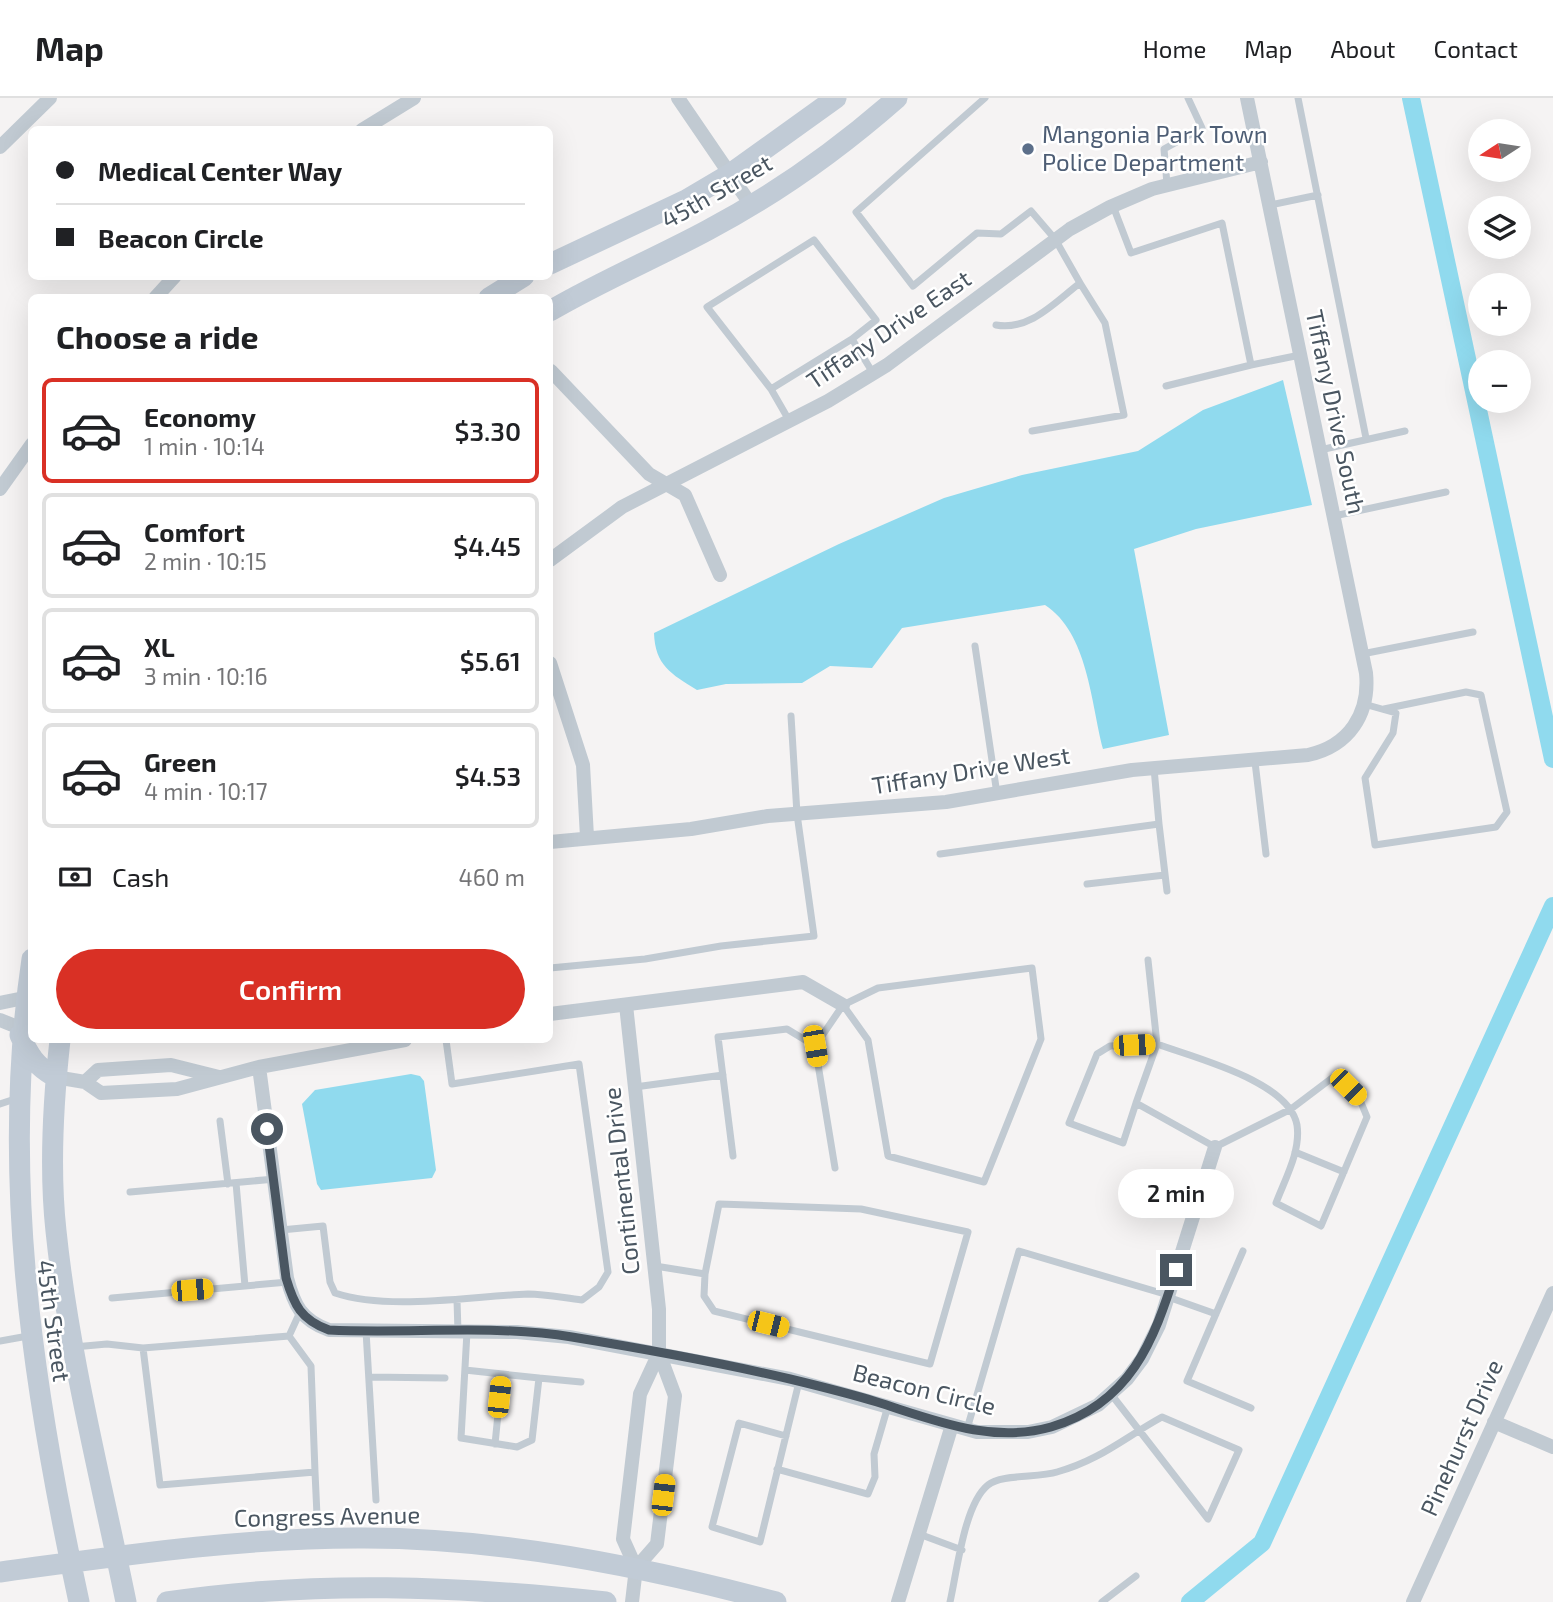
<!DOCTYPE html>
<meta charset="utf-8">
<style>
:root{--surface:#fff;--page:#f6f6f6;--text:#202124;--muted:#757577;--line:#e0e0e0;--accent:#d93025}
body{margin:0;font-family:"Exo 2",sans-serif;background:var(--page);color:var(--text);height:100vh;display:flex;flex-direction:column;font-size:26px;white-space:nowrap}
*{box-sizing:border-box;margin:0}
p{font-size:23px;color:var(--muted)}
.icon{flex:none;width:38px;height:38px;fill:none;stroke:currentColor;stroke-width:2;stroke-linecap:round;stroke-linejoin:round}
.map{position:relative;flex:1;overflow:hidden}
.sheet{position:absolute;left:28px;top:196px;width:525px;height:749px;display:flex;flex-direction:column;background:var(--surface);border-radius:10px;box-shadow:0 7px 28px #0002}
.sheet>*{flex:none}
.banner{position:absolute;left:28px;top:28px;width:525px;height:154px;border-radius:10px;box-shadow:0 7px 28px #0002;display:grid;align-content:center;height:154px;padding:0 28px;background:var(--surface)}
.needle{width:46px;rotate:258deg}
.fabs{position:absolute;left:1468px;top:21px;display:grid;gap:14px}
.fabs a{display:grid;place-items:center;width:63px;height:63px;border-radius:50%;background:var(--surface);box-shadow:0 7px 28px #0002;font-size:35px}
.end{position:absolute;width:32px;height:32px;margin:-16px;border:9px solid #4a5661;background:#fff;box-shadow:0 0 0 4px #fff}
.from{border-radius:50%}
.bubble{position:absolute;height:49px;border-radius:24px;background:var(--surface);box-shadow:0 7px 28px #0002;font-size:23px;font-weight:600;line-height:49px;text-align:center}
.car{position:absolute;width:21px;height:42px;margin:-21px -10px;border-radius:9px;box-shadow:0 0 5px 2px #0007;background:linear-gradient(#f5c518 24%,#345 0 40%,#f5c518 0 76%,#345 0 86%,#f5c518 0)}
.banner b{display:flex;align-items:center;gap:24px;height:66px;font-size:26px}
.banner b+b{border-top:2px solid var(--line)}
.banner i{width:18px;height:18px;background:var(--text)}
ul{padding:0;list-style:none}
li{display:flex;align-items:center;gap:21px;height:105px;margin:0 14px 10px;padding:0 14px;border:4px solid var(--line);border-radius:10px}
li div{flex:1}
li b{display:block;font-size:26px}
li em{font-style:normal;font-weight:600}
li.on{border-color:var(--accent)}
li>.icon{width:63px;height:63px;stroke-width:1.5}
h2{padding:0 28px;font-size:32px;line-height:84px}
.pay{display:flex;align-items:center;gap:18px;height:77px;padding:0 28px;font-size:26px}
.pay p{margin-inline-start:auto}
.cta{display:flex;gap:14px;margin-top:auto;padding:14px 28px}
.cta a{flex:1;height:80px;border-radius:42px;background:var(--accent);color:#fff;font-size:28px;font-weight:600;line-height:80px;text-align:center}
header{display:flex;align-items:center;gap:42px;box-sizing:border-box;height:98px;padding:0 35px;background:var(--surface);border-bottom:2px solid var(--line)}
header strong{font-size:33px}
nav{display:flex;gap:38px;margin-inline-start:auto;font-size:24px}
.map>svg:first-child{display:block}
</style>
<header>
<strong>Map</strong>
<nav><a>Home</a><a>Map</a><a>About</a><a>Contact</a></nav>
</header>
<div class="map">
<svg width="1553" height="1504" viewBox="0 0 1553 1504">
<rect width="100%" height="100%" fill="#f5f3f3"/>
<!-- water -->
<path fill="#90daee" d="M 1283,282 L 1312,407 L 1196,431 L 1134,451 L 1169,637 L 1103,651 C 1091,605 1088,535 1045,507 L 902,530 L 872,570 L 830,568 L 802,585 L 726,586 L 697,592 C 671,576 655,567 654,535 L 839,446 L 944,400 L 1022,377 L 1138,353 L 1203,312 Z
M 411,976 L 420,978 L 424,983 L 436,1072 L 432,1080 L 321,1092 L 317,1086 L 302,1006 L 315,992 Z"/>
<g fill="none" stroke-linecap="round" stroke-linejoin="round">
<!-- canal -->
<path stroke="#90daee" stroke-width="18" d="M 1411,0 L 1553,661
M 1190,1504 L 1262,1445 L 1553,808"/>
<!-- lane -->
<path stroke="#c1cad2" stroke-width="7" d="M 985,0 L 856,114 L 913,188 L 977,135 L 1001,136 L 1031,113 L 1055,141 L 1080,185 C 1055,204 1030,233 996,227
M 1298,0 L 1366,340
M 1167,86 L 1164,51 L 1202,30 L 1188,0
M 1270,107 L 1318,97
M 1113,108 L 1131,155 L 1222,125 L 1251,267 L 1166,288
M 852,241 L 771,291 L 707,209 L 814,142 L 876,222 L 852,241 L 873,275
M 1251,267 L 1300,257
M 771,291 L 790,324
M 1032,333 L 1124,317 L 1105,225 L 1080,185
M 1320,352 L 1405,333
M 1334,418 L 1446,394
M 975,548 L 997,696
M 1362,556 L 1473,534
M 1364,606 L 1396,615 L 1393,635 L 1365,680 L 1375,747 L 1496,729 L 1507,714 L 1481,597 L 1466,594 L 1384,611
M 1255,664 L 1266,756
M 1159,726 L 1167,793
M 940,756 L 1159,726 L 1154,670
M 1087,786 L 1165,777
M 550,870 L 645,861 L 721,848 L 814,838 L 797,716 L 791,618
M 1032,870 L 1041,941 L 984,1084 L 888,1058 L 868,942 L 843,907 L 878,890 Z
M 635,989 L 723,977
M 1136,1005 L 1123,1045 L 1069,1025 L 1097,956 L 1110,948 L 1157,946 L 1148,862
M 0,1006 L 15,1001
M 220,1023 L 228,1086
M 1215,1049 L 1136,1005 L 1157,946 C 1195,960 1289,983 1297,1027 C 1301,1053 1285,1081 1276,1105 L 1321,1128 L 1367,1019 L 1360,1002 L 1336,977 L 1291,1011 L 1215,1049
M 1295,1054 L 1344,1074
M 733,1058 L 718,939 L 787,931 L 815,948
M 835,1070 L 815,948 L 843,907
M 236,1085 L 245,1188
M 130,1094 L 275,1081
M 281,1132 L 323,1128 L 330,1184 L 335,1195 C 389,1213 471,1198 528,1196 C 546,1196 564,1200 582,1202 L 599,1189 L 608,1174 L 579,966 L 452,986 L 446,942
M 1243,1153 L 1187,1283 L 1251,1310
M 655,1168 L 705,1176 L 704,1198 L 714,1213 L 930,1266 L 968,1134 L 861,1111 L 719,1106 L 705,1176
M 1168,1199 L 1216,1216
M 112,1200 L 288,1184
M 457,1202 L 458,1234
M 366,1233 L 376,1402
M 289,1238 L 300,1214
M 0,1243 L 28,1238
M 74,1249 L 107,1246 L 143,1250 L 289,1238 L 311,1268 L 315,1374
M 143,1250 L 160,1387 L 315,1374 L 318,1439
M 465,1272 L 539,1280 L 532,1342 L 517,1349 L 461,1340 L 467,1234
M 369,1279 L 445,1280
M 539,1280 L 581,1284
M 967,1331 L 1019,1153 L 1168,1197
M 786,1338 L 739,1325 L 712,1429 L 760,1444 L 799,1284
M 495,1346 L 502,1276
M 777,1371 L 868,1396 L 875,1379 L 874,1356 L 888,1308
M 919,1436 L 962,1452
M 950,1504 C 957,1474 964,1406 988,1387 C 1001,1376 1039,1380 1057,1374 C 1100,1362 1124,1340 1162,1319 L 1239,1352 L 1208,1421 L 1111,1296
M 1102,1504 L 1136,1478"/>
<!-- street -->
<path stroke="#c1cad2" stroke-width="14" d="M 678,0 L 751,107
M 362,32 L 414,0
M 0,49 L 50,0
M 155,200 L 175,178
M 551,273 L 649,376 L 685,397 L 720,477
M 0,391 L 32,346
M 550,462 L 622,409 L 828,303 L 887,267 L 1070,131 L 1110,109 L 1152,91 L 1261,64
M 550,565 L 583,667 L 587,739
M 550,744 L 691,731 L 768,718 L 946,704 L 1132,672 L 1308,657 C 1349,648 1370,616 1366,575 L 1247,0
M 0,905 L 24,900
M 626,907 L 659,1211 L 659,1255 L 675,1298 L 657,1446 L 636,1470
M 550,916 L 803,884 L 843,907
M 0,922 L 20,930
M 259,969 L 287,1180 C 294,1207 301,1222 329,1232 L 517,1234 L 569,1239 L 790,1281 L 977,1334 L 1028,1334 L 1052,1329 L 1098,1307 L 1127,1281 L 1142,1261 L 1159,1227 L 1215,1049
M 55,979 L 85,984 L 101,995 L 177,991 L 259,969 L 405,942
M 85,984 L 98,972 L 171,967 L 219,979
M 1494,1324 L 1553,1349
M 632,1504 L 636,1470 L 623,1441 L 640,1296 L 659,1255
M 898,1504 L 952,1327
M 1413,1504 L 1553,1195"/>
<!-- secondary -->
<path stroke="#c1cbd6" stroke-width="21" d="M 550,166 L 686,102 L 730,76 L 836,0
M 489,200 L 524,178
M 550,213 C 601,183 656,160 708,132 C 776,96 839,51 897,0
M 32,861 C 0,1078 33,1292 79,1504
M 20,937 C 29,958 36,968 55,979
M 60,942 C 53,1005 49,1069 56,1133 C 69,1258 101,1381 126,1504
M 0,1474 C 119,1458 238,1440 358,1440 C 493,1439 646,1469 776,1504
M 167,1504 C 314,1482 459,1488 606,1504"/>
</g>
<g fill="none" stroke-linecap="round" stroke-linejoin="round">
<!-- route -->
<path stroke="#4a5661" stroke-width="9" d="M 267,1031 L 286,1180 C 294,1207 301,1222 329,1232 C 410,1236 492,1226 572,1239 C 645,1251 718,1264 790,1281 C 819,1288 848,1295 877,1304 C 934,1322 991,1346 1051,1329 C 1130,1306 1154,1243 1176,1172"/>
</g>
<!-- markers -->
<circle fill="#5c6f8a" stroke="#fff" stroke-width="2.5" cx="1028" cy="51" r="7"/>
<g text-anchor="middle" stroke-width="5" stroke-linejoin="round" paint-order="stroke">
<!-- service labels -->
<g font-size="24" fill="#4e5e75" stroke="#fff" text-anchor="start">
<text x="1042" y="45">Mangonia Park Town<tspan x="1042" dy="28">Police Department</tspan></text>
</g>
<!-- street labels -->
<g font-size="24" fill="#4a5661" stroke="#fff">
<text transform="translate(717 94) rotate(-30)" y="8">45th Street</text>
<text transform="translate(889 232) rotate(-34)" y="8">Tiffany Drive East</text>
<text transform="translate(1335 314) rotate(78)" y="8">Tiffany Drive South</text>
<text transform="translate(971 673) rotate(-9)" y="8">Tiffany Drive West</text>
<text transform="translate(622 1083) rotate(-96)" y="8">Continental Drive</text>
<text transform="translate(53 1223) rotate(82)" y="8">45th Street</text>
<text transform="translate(924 1292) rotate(14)" y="8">Beacon Circle</text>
<text transform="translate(1462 1340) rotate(-66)" y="8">Pinehurst Drive</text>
<text transform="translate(327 1419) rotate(-1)" y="8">Congress Avenue</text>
</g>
</g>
</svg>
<div class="fabs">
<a><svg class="needle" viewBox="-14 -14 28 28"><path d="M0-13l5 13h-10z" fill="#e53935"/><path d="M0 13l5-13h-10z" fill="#757577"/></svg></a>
<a><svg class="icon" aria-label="layers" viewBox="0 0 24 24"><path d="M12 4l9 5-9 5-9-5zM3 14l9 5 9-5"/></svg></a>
<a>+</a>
<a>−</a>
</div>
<i class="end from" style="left:267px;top:1031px"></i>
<i class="end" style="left:1176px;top:1172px"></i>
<div class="bubble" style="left:1118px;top:1071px;width:116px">2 min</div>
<i class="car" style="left:1134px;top:947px;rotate:88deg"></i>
<i class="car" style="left:815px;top:948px;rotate:170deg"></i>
<i class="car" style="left:1348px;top:989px;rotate:135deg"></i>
<i class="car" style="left:192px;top:1192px;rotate:85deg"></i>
<i class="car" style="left:768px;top:1226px;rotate:104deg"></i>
<i class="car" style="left:499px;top:1299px;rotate:6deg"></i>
<i class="car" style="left:663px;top:1397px;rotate:7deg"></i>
<div class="banner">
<b><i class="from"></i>Medical Center Way</b>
<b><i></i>Beacon Circle</b>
</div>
<section class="sheet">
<h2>Choose a ride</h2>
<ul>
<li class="on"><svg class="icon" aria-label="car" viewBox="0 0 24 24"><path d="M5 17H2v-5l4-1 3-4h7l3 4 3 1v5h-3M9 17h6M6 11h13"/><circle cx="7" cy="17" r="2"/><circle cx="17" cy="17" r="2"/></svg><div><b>Economy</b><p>1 min · 10:14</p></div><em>$3.30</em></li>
<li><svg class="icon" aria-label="car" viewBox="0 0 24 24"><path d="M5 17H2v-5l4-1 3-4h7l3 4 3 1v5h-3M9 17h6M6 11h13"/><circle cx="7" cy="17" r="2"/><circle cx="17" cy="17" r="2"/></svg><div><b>Comfort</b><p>2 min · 10:15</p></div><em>$4.45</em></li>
<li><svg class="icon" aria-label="car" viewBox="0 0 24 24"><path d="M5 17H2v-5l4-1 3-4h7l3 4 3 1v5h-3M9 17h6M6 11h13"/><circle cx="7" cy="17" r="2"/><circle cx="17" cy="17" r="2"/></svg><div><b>XL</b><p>3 min · 10:16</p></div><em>$5.61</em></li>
<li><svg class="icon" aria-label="car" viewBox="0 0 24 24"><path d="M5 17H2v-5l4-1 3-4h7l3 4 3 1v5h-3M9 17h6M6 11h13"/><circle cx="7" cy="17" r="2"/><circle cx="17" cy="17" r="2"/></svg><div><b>Green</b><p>4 min · 10:17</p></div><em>$4.53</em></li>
</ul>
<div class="pay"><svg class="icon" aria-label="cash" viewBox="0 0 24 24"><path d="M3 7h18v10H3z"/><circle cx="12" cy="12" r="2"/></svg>Cash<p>460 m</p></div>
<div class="cta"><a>Confirm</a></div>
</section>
</div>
